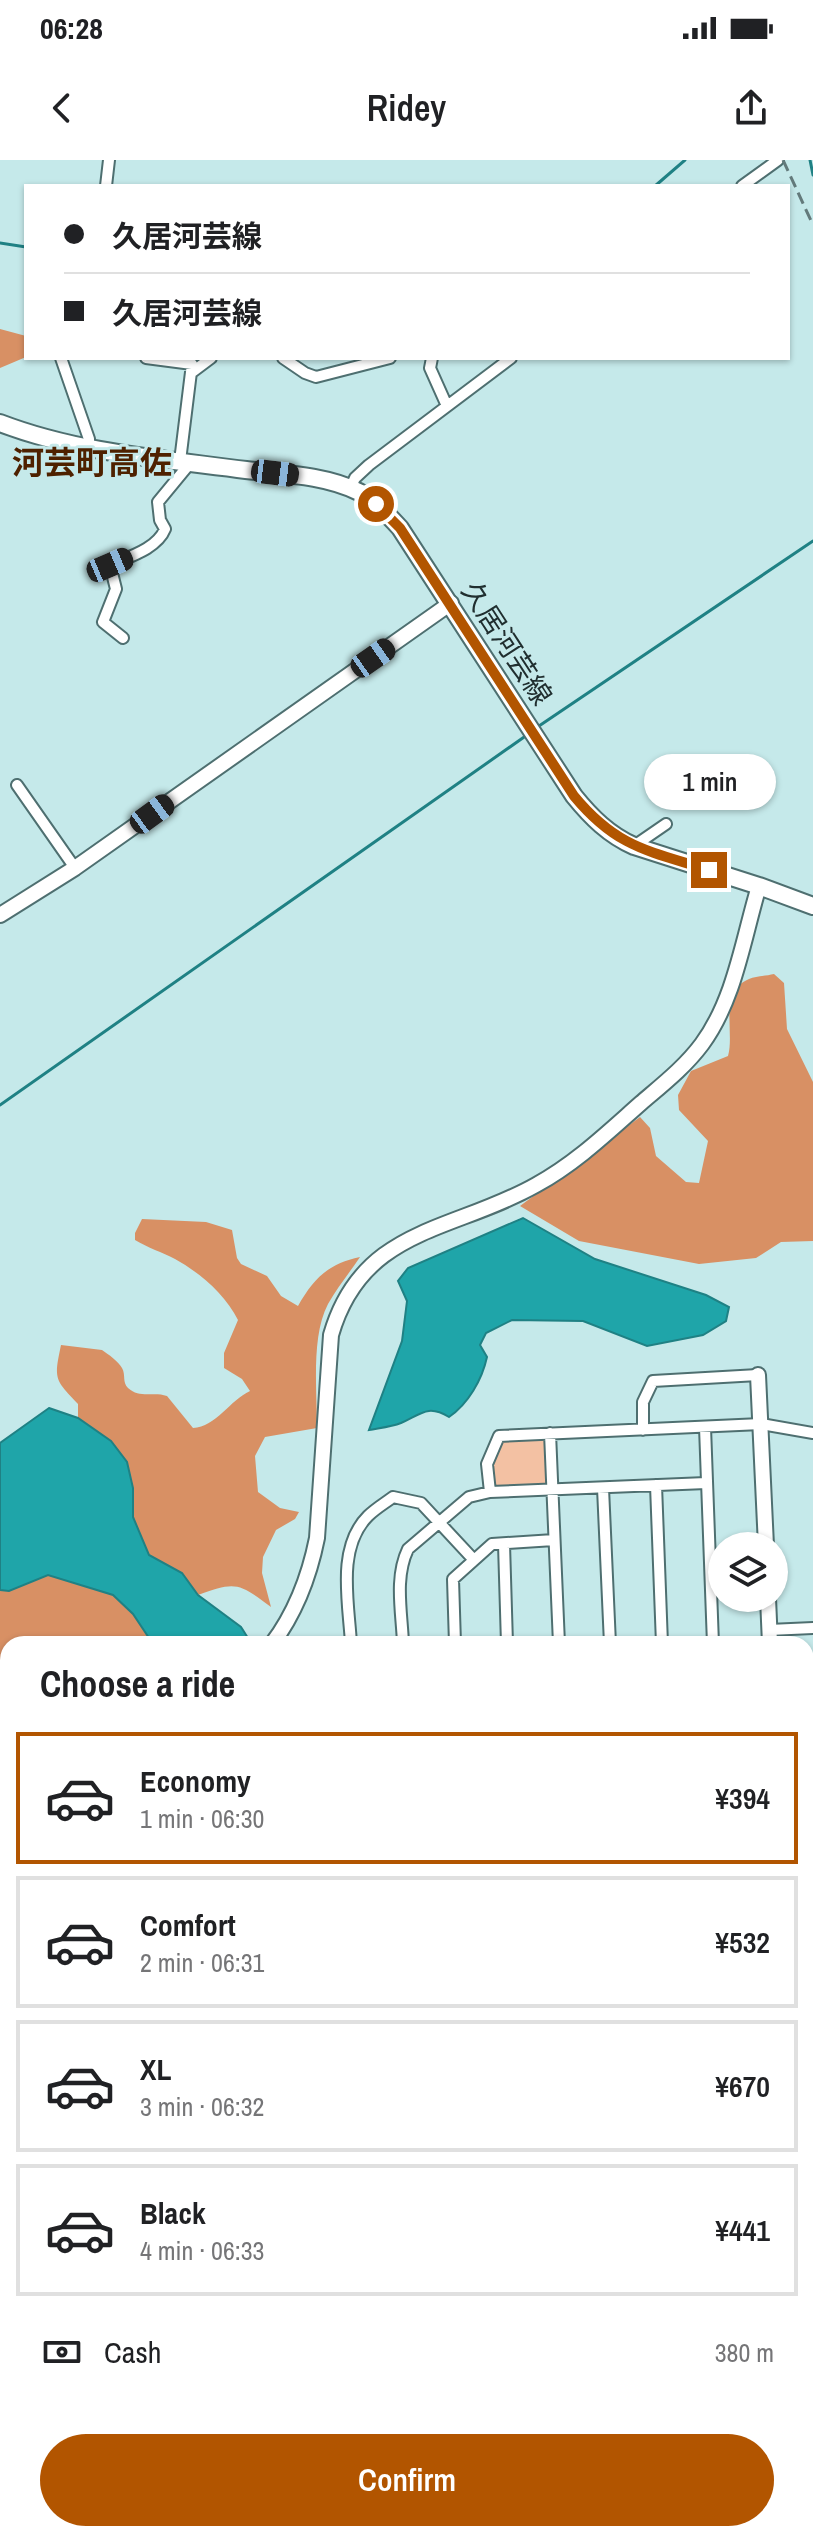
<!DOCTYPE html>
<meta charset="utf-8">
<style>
:root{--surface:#fff;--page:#f6f6f6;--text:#202124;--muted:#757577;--line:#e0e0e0;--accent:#b25500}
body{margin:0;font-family:"Archivo Narrow","Noto Sans JP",sans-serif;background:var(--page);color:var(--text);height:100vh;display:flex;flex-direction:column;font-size:30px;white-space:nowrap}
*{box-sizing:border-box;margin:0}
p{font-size:26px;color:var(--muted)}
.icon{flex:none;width:44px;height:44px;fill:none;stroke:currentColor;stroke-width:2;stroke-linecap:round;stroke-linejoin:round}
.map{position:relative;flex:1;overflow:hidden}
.panel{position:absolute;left:0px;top:1476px;width:814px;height:906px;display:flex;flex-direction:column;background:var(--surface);border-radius:24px 24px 0 0;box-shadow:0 2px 6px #0004}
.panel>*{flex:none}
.top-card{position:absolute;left:24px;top:24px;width:766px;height:176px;border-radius:0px;box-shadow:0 2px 6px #0004;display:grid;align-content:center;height:176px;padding:0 40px;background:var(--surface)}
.controls{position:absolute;left:708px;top:1372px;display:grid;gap:16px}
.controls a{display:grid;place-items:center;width:80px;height:80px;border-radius:50%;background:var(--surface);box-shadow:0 2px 6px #0004;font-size:40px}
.end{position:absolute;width:36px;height:36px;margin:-18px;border:10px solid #b25500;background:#fff;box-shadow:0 0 0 4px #fff}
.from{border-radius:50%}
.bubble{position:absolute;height:56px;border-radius:28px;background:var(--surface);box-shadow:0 2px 6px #0004;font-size:26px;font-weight:600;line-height:56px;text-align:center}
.car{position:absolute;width:24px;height:48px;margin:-24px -12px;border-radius:10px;box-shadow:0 0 6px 2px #0007;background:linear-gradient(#222 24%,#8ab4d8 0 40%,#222 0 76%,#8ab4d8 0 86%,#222 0)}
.top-card b{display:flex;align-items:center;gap:28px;height:76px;font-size:30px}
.top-card b+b{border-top:2px solid var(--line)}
.top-card i{width:20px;height:20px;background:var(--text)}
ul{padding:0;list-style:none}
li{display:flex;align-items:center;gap:24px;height:132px;margin:0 16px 12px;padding:0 24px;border:4px solid var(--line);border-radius:0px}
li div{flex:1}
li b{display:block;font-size:30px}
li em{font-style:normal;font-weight:600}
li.current{border-color:var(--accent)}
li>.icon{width:72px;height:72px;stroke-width:1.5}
h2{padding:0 40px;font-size:36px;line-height:96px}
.pay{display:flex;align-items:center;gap:20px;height:88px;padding:0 40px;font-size:30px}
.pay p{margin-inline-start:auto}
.primary-button{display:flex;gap:16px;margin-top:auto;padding:16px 40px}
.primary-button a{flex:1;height:92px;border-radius:48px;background:var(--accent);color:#fff;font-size:32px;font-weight:600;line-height:92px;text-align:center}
.status{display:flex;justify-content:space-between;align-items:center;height:56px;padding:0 40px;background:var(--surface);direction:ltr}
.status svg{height:22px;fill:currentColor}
header{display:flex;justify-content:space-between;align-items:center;height:104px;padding:0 40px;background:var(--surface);font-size:36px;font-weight:600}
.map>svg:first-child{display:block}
</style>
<div class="status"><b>06:28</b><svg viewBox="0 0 49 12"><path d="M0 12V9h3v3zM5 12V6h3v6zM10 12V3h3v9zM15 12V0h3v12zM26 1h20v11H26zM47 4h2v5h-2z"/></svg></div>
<header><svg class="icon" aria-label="back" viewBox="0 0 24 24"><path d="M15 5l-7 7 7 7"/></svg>Ridey<svg class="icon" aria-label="share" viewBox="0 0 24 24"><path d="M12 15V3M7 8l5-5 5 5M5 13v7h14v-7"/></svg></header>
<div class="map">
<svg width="813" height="2381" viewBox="0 0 813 2381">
<rect width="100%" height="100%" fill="#c5e9ea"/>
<!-- green -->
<path fill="#f3c1a3" d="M 541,1278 L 545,1282 L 546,1324 L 544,1327 L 496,1329 L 492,1305 L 501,1280 Z"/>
<!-- forest -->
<path fill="#d89064" d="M 0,169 L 26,176 L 26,197 L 0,208 Z
M 774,814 L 784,823 L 787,869 L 813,922 L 813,1081 L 781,1082 L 756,1098 L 699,1104 L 579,1081 L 520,1046 L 640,957 L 650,968 L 656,996 L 686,1022 L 699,1023 L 708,981 L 679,950 L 678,935 L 691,911 L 728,896 C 735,872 718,832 749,819 C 756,816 766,816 774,814 Z
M 142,1059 L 206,1062 L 232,1070 L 237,1098 L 241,1104 L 267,1116 L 281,1136 L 298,1146 C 314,1118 328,1104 360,1097 C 350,1112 337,1128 328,1144 C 311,1176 317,1231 317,1268 L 265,1277 L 255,1296 L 258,1332 L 280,1348 L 299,1352 L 295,1359 L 276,1370 L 263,1397 L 262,1413 L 271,1447 C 239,1423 236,1421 198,1435 L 182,1413 L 149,1395 L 133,1357 L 133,1328 L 127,1302 L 89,1265 L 78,1258 L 78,1244 C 54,1219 54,1219 61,1185 L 102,1190 C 108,1194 119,1202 122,1208 C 126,1215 122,1222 128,1228 C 140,1239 154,1231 167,1236 L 193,1268 C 216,1267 230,1240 250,1231 L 242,1219 L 224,1208 L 224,1193 L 238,1160 C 225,1134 200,1113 175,1099 C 162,1092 148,1088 135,1080 L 135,1073 Z
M 48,1415 L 113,1435 L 133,1454 L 153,1484 L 8,1484 L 8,1577 L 0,1585 L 0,1430 L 9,1431 Z
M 0,1616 L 8,1619 L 8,1784 L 0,1790 Z
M 8,1806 L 8,1990 L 0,1983 L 0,1812 Z
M 813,1922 L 813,2097 L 806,2096 L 806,1925 Z
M 331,2374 L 646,2374 L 639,2381 L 333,2381 Z"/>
<!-- water -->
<path fill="#1fa5a9" stroke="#1f8184" stroke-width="2" d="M 523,1058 L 595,1099 L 706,1135 L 729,1147 L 726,1161 L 703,1175 L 647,1186 L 583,1161 L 512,1160 L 486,1173 L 480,1185 L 487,1197 C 482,1220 468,1244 449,1257 C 428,1244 421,1254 401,1263 C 391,1267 379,1268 369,1270 L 402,1181 L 407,1141 L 398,1121 L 408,1108 Z
M 49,1248 L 78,1258 L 111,1281 L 127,1302 L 133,1328 L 133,1357 L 149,1395 L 182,1413 L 198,1435 L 241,1467 L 248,1478 L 245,1484 L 153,1484 L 133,1454 L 113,1435 L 48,1415 L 9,1431 L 0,1430 L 0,1283 Z"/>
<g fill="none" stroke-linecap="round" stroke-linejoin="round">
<!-- stream -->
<path stroke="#1f8184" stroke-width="3" d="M 810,0 L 813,15
M 655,26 L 685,0
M 0,83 L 26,87
M 536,568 L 813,381
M 0,945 L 527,575"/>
<defs>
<path id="street" d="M 106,26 L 109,0
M 742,26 L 778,0
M 61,198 L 89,279 L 89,289
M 146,198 L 192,204 L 180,301
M 283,198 L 305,213 L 316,217 L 390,198
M 432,198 L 430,208 L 447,246
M 191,213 L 211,198
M 350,329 L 355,318 L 369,305 L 511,198
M 123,478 L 103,462 L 116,429 L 110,405 C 128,397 157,389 165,369 L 160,360 L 158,342 L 191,302
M 17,625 L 75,708
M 634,686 L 666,664
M 705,1267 L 713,1484
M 643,1270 L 643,1242 L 653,1221 L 758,1215
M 550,1273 L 559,1484
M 656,1325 L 662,1484
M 603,1328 L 610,1484
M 490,1332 L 487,1304 L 499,1276 L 761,1264 L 813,1273
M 504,1384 L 507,1484
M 769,1470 L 813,1468
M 351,1484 C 349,1444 336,1388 368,1356 C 375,1349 385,1343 393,1337 L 421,1343 L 474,1400
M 403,1484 C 402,1453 394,1418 408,1389 L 469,1337 L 490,1332 L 706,1323
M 455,1484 L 453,1419 L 492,1384 L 554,1380
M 806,1684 L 813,1682
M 806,1782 L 813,1776
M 806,1813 L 813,1821
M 806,1856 L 813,1849
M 806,1920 L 813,1917
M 806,2329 L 813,2324
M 49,2374 L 58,2381
M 192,2374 L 195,2381
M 40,2381 L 43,2374
M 535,2381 L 537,2374
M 739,2381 L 748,2374"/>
<path id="secondary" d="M 0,755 L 75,708 L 451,443
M 758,1215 L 766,1386
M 768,1438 L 770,1484
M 272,1484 C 296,1452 309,1418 317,1378 L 331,1175 C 362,1067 453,1072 536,1025 C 576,1003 607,973 641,943 C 662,925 685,907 702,884 C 735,839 743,779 759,726
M 806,1726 L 813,1736
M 0,1800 L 8,1793
M 0,2174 L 8,2188
M 285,2374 L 296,2381
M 124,2381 L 129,2374"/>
<path id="primary" d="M 0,263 C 78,293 163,299 246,310 C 282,314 326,315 359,332 C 375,341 388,355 400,368 L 574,636 C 591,657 609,675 634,686 L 759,726 L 813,746"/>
</defs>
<!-- street casing -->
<use href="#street" stroke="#4e6f70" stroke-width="14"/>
<!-- secondary casing -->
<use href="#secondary" stroke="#4e6f70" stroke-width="18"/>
<!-- primary casing -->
<use href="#primary" stroke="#4e6f70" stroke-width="20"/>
<!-- street -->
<use href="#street" stroke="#fff" stroke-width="10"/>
<!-- secondary -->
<use href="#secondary" stroke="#fff" stroke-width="14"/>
<!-- primary -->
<use href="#primary" stroke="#fff" stroke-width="16"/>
<!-- rail -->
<path stroke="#637a7b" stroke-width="3" stroke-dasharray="12 6" stroke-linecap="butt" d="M 783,0 L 813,65"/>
</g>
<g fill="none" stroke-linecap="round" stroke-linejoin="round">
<!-- route -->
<path stroke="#b25500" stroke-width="10" d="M 376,344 L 400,368 L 574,636 C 617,688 649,691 709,710"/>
</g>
<g text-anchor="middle" stroke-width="6" stroke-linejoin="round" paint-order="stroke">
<!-- street labels -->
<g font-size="28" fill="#202e2f" stroke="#c5e9ea">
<text transform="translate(507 483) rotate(57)" y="10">久居河芸線</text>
</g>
<!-- quarter labels -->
<g font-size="32" font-weight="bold" fill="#4e2100" stroke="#c5e9ea">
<text x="92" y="314">河芸町高佐</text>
</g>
</g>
</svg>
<div class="controls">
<a><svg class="icon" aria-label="layers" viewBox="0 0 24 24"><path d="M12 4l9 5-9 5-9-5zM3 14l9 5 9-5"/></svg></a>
</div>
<i class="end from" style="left:376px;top:344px"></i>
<i class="end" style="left:709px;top:710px"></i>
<div class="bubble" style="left:644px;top:594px;width:132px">1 min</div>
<i class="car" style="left:275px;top:313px;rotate:97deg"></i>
<i class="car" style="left:110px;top:405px;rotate:67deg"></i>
<i class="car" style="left:373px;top:498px;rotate:55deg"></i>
<i class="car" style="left:152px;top:654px;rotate:54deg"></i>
<div class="top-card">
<b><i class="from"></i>久居河芸線</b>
<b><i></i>久居河芸線</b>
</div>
<section class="panel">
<h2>Choose a ride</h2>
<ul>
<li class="current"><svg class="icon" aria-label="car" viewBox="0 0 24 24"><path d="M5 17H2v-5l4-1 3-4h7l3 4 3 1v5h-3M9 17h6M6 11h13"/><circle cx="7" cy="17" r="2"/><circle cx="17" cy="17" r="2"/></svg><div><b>Economy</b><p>1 min · 06:30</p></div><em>¥394</em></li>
<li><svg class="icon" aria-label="car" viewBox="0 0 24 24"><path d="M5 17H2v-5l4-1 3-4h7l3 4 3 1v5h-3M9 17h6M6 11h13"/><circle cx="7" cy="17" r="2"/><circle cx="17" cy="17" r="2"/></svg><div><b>Comfort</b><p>2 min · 06:31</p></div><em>¥532</em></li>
<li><svg class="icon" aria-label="car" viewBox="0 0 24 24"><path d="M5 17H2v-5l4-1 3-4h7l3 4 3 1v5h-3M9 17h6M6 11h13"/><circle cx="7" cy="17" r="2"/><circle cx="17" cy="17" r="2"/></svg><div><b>XL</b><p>3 min · 06:32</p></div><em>¥670</em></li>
<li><svg class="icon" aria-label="car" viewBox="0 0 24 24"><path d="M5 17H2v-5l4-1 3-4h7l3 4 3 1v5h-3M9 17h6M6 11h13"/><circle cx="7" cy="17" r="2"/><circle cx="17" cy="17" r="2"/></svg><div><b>Black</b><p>4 min · 06:33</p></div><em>¥441</em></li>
</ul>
<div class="pay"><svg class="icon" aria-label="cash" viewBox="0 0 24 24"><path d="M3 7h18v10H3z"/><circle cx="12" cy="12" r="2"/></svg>Cash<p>380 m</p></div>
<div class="primary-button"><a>Confirm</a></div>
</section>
</div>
